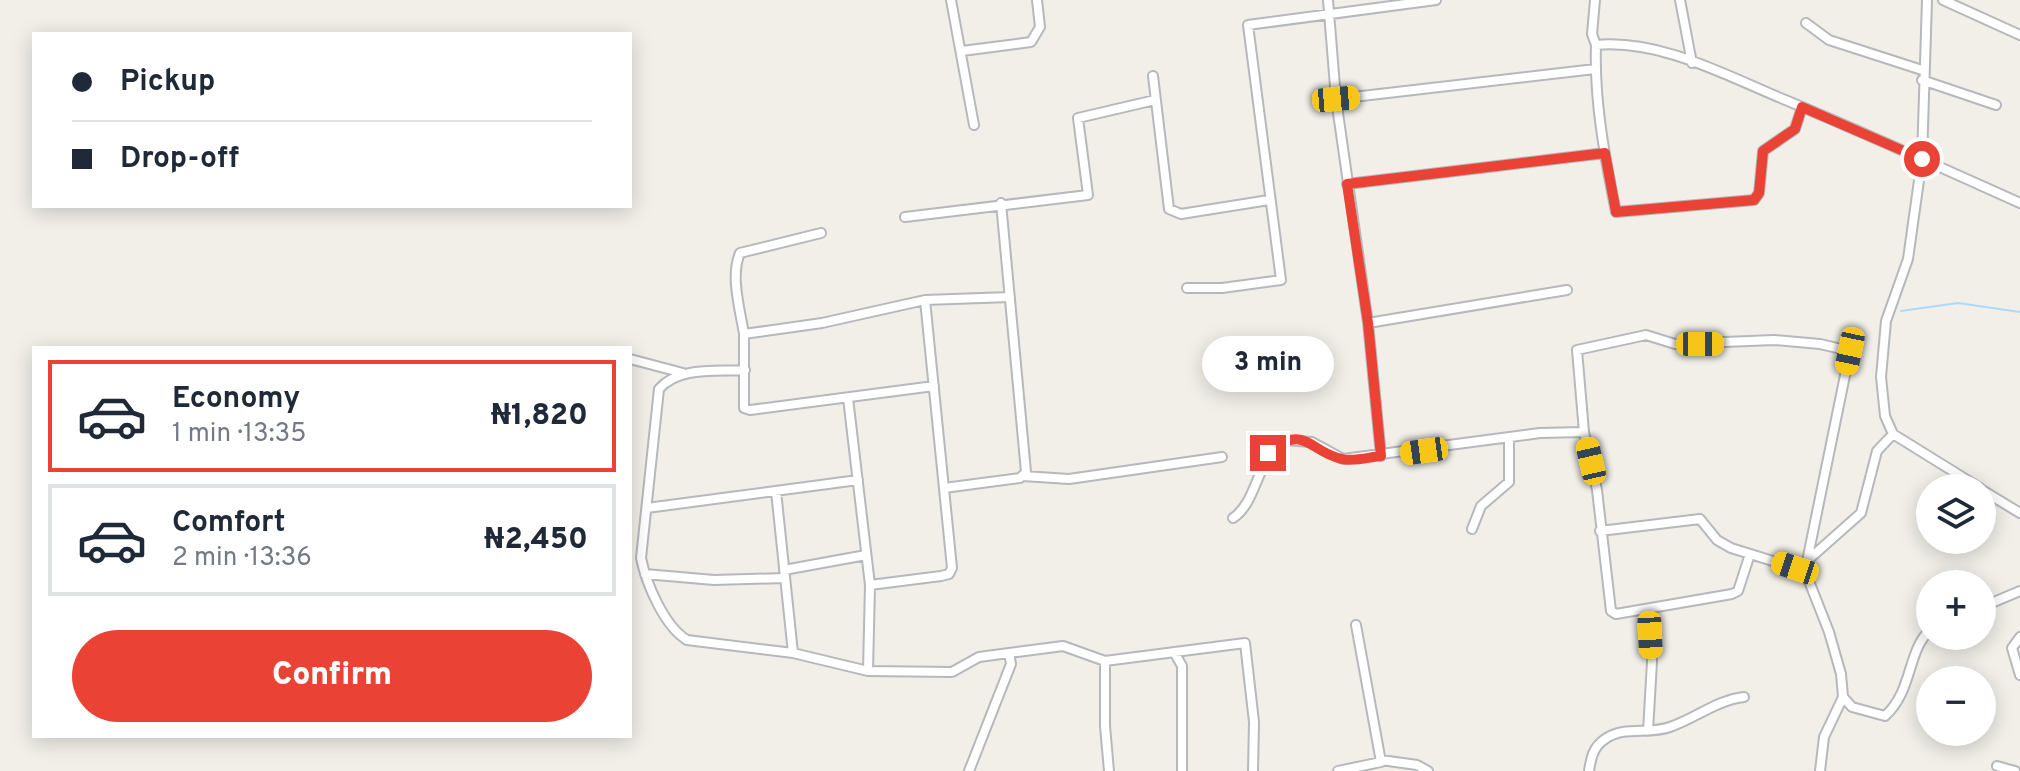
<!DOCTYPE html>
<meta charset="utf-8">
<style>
:root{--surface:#fff;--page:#f6f6f7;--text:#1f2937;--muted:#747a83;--line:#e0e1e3;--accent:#ea4335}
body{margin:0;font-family:Overpass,sans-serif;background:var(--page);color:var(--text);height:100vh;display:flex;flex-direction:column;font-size:30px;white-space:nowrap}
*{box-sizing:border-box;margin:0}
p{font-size:26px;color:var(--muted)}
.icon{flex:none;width:44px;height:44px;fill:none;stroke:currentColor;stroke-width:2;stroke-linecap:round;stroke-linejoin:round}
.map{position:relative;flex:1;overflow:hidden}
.details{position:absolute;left:32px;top:346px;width:600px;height:392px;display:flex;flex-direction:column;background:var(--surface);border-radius:0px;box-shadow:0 4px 20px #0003}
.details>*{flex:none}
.top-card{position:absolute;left:32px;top:32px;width:600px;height:176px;border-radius:0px;box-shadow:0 4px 20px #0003;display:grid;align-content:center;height:176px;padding:0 40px;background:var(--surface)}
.controls{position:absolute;left:1916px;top:474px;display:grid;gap:16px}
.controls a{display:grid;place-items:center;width:80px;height:80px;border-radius:50%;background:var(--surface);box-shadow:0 4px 20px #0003;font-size:40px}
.end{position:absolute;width:36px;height:36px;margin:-18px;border:10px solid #ea4335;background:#fff;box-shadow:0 0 0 4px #fff}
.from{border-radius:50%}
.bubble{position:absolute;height:56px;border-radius:28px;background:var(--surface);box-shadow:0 4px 20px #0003;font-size:26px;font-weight:800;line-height:56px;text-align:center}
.car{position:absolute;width:24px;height:48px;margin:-24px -12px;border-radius:10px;box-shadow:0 0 6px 2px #0007;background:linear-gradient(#f5c518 24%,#345 0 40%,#f5c518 0 76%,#345 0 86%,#f5c518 0)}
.top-card b{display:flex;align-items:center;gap:28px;height:76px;font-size:30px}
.top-card b+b{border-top:2px solid var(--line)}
.top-card i{width:20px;height:20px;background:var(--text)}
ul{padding:14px 0 0;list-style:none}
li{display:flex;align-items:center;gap:24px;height:112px;margin:0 16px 12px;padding:0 24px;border:4px solid var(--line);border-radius:0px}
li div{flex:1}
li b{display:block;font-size:30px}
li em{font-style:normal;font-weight:800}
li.current{border-color:var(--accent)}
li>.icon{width:72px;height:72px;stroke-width:1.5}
.button{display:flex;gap:16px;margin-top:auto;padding:16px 40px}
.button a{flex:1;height:92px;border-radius:48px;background:var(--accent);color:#fff;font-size:32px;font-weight:800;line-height:92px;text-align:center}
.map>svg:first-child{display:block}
</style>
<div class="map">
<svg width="2020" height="771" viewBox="0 0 2020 771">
<rect width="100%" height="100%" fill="#f1efe8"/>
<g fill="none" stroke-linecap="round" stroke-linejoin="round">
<!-- stream -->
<path stroke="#aadaff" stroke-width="2" d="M 1901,311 L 1958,303 L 2020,312"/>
<defs>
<path id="minor" d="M 951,0 L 974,125
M 1328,0 L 1336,99 L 1368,323 L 1381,456
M 1595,0 L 1592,34 L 1596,45 C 1660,39 1725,75 1783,99 C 1863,132 1942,168 2020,203
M 1680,0 L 1692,63
M 1927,0 L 1922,159 L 1908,259 L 1886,321 L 1881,377 L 1885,416 L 1893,434 L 1980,488
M 1943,0 L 2020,35
M 1806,23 L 1829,40 L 1922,70
M 1596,45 C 1594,101 1605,158 1616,212 L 1754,200 L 1759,193 L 1763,151 L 1795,129 L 1802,107
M 962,51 L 1031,42 L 1040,27 L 1037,0
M 1153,76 L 1169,209 L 1181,214 L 1269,200
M 1922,80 L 1996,105
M 1336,99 L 1595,69
M 1347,184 L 1605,153
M 905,217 L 1088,195 L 1078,118 L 1155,100
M 1187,288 L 1222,288 L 1281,280 L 1248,25 L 1436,0
M 1368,323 L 1567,290
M 744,334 C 740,309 730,276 740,253 L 821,233
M 630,359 L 683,373
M 745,370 C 716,372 679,366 659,389 L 641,558 C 646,583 664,626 687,640 L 793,653 L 868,671 L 952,672 L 979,657 L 1009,653 L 1011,664 L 969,771
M 934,386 L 750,410 L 744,408 L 744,334 L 822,323 L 925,300 L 1010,297
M 848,398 L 870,585 L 868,671
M 1023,476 L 1069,479 L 1222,457
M 944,488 L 1020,478 L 1026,472 L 1001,203
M 1982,490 L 2020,513
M 776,491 L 793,653
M 647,508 L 858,480
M 1233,518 C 1257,502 1255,464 1283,440 L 1312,442 L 1343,459 L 1540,433 L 1584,432
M 1472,529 L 1481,506 L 1509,482 L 1509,439
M 1600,531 L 1700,519 L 1717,540 L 1731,548 L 1805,571
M 1750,554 L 1738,591 L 1732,594 L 1616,614 L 1611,611 L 1597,490 L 1584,432 L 1577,350 L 1646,335 L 1675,344 L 1774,340 L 1820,344 L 1850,351 L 1805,571 L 1829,632 L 1841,674 L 1843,697 L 1852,707 L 1885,716 C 1913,691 1907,651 1930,630
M 1808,560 L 1861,513 L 1877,451 L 1893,434
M 784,570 L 866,555
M 645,574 L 714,580 L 785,578
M 870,585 L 941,576 L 949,574 L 952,568 L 925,300
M 1982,607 L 2020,591
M 2020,637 L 2012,648 L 2020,675
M 1174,652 L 1182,666 L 1182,771
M 1009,653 L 1063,646 L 1105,661 L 1245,643 L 1254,722 L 1253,771
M 1105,661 L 1105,726 L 1109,771
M 1648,731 L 1652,662 L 1649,609
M 1381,760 L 1417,765 L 1428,771
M 1997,766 L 2015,771
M 1338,771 L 1381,762 L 1356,625
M 1589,771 C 1591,758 1593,747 1605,739 C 1625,725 1648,735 1670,727 C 1696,718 1717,700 1744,697
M 1820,771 L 1824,737 L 1843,697"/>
</defs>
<!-- minor casing -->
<use href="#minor" stroke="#b5b8bc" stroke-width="12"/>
<!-- minor -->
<use href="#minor" stroke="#fff" stroke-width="8"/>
</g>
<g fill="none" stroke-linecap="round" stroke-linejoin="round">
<!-- route -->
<path stroke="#ea4335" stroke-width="10" d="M 1268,453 C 1305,422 1309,452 1342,459 C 1353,462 1370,457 1381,456 L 1368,323 L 1347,184 L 1605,153 L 1616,212 L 1754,200 L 1759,193 L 1763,151 L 1795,129 L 1802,107 L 1922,159"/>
</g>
</svg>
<div class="controls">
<a><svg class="icon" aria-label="layers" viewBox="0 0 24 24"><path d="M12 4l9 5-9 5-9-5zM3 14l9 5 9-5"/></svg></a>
<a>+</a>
<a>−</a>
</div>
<i class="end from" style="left:1922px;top:159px"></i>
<i class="end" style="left:1268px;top:453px"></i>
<div class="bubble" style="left:1202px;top:336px;width:132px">3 min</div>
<i class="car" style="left:1336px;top:99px;rotate:85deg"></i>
<i class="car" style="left:1700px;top:344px;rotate:90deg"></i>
<i class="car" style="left:1850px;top:351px;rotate:192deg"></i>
<i class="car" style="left:1424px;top:451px;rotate:262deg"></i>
<i class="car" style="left:1591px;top:461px;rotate:347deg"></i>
<i class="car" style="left:1795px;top:568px;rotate:288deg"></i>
<i class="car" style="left:1650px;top:635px;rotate:177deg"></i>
<div class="top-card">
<b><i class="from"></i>Pickup</b>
<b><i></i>Drop-off</b>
</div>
<section class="details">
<ul>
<li class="current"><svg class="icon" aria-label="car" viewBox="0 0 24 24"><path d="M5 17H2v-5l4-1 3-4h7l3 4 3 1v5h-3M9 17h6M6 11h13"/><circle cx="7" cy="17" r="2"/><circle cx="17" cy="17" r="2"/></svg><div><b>Economy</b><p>1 min · 13:35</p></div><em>₦1,820</em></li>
<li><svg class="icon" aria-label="car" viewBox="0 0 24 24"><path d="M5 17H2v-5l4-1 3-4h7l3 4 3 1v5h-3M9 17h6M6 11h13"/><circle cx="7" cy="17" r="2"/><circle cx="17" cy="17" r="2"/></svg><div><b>Comfort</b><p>2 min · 13:36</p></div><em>₦2,450</em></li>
</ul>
<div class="button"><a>Confirm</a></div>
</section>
</div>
